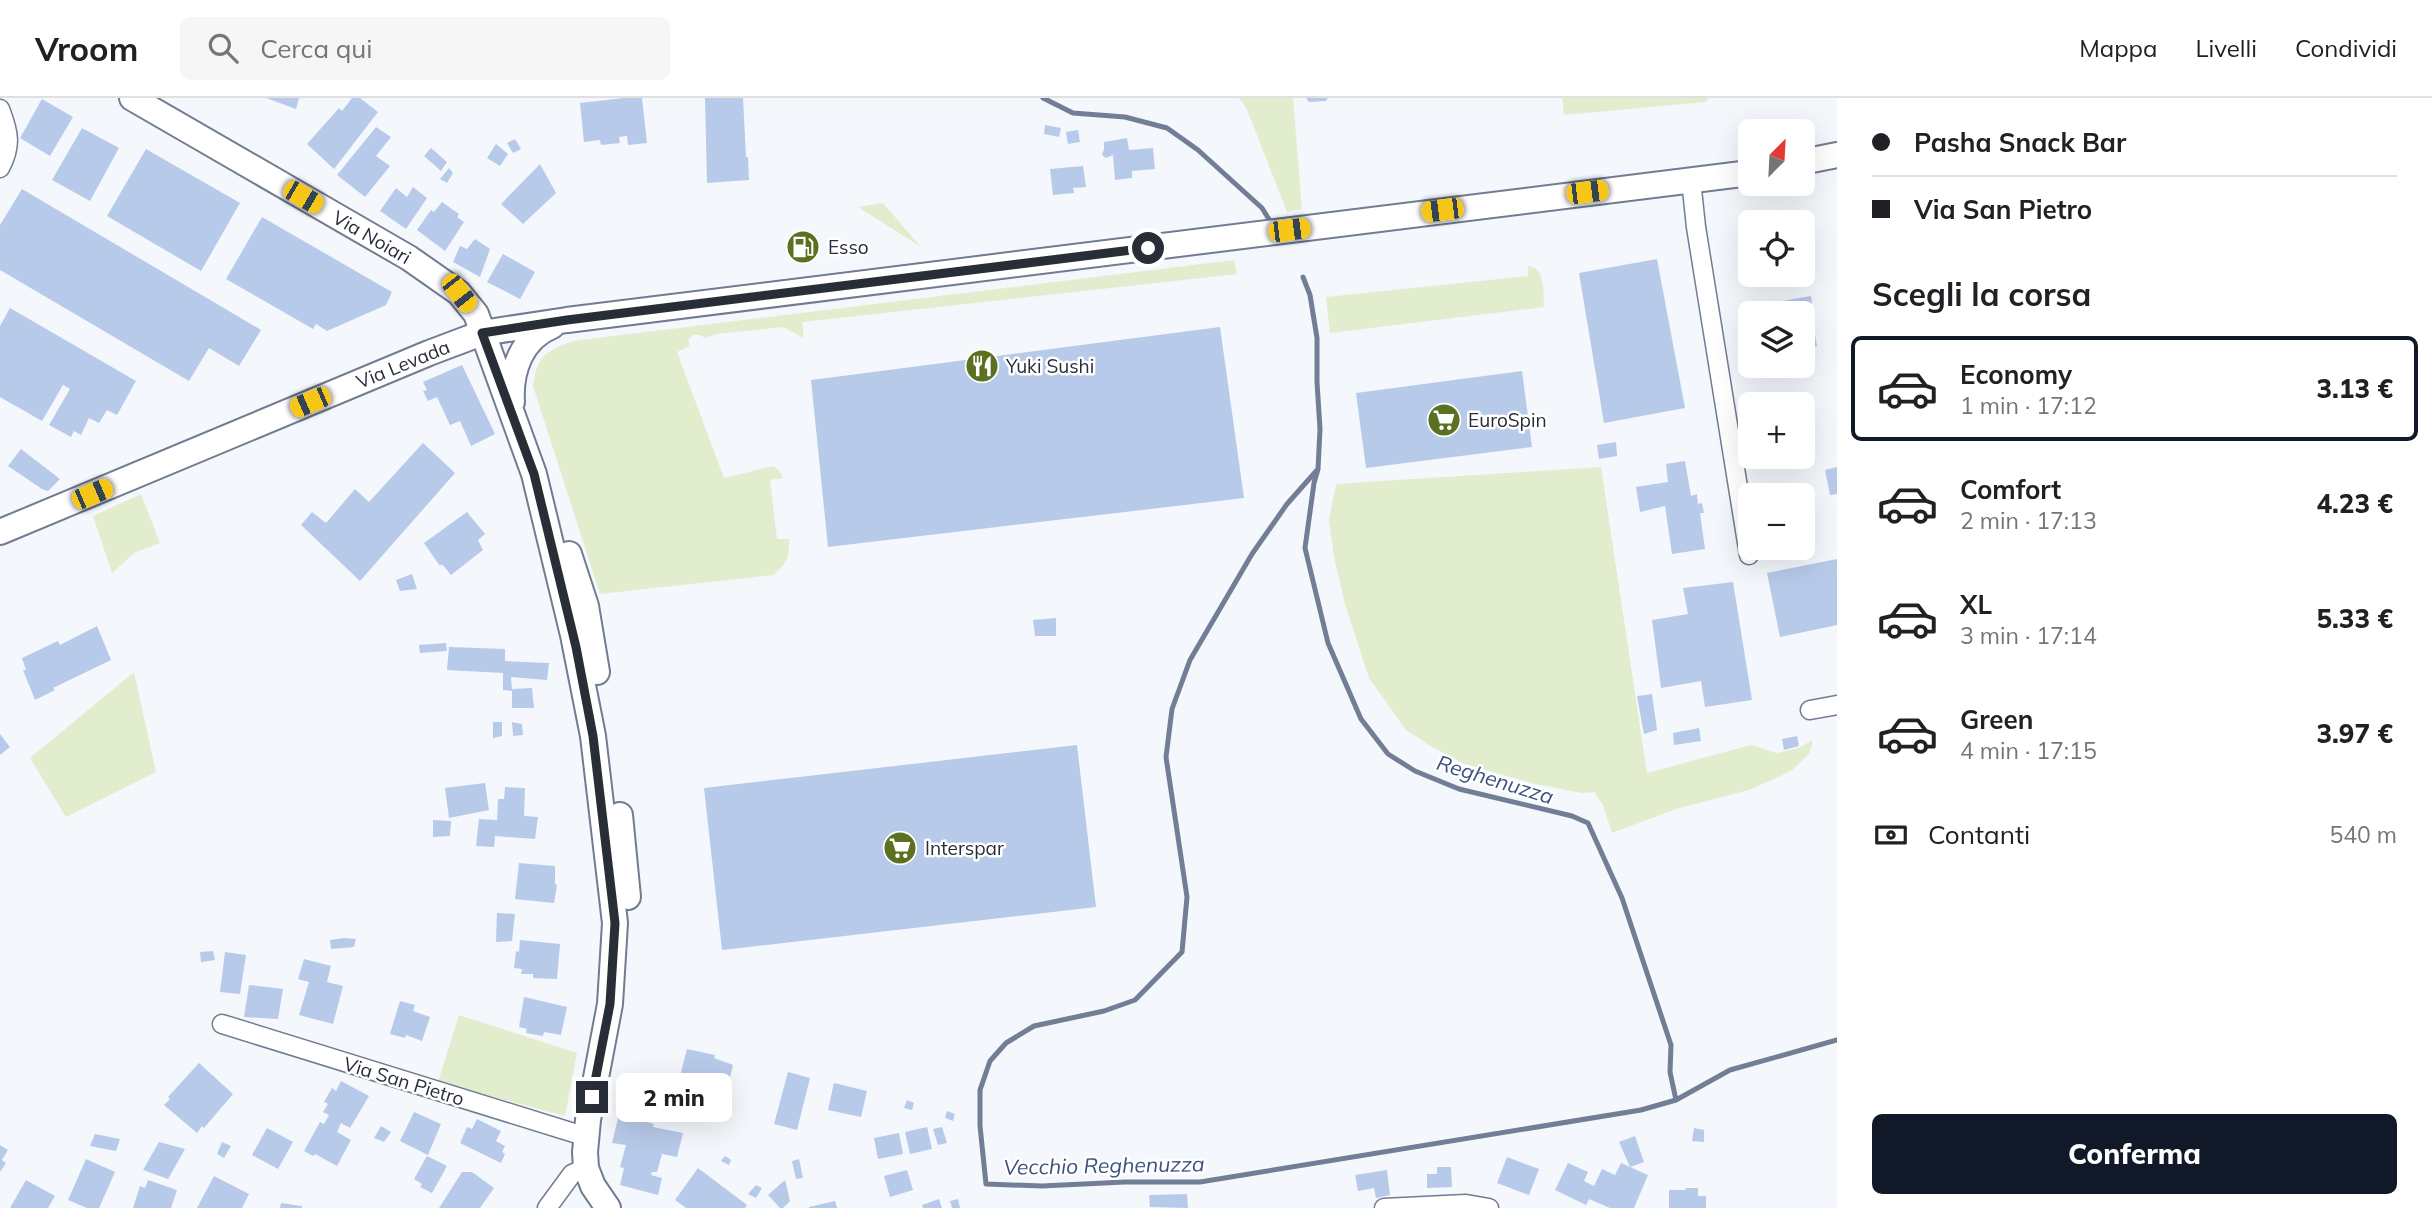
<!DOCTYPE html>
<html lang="it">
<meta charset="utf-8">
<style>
:root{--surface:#fff;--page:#f6f6f6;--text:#202124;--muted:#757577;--line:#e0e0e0;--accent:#111827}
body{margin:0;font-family:Mulish,sans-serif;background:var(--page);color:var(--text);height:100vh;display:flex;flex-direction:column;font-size:26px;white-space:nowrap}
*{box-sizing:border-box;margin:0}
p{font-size:23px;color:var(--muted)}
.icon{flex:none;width:38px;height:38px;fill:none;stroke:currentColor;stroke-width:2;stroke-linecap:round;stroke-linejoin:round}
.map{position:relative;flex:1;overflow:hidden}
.side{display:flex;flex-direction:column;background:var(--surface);width:595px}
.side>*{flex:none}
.banner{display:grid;align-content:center;height:154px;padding:0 35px;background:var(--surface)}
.needle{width:46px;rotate:24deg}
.fabs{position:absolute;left:1738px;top:21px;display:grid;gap:14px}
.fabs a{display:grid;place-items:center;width:77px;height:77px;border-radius:10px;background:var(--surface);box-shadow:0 7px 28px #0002;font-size:35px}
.end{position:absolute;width:32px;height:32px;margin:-16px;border:9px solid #282d36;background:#fff;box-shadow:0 0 0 4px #fff}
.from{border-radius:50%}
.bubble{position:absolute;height:49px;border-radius:10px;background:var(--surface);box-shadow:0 7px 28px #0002;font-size:23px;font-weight:800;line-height:49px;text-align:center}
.car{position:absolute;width:21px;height:42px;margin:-21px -10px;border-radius:9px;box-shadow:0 0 5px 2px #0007;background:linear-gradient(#f5c518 24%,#345 0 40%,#f5c518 0 76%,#345 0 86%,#f5c518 0)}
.banner b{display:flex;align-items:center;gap:24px;height:66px;font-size:26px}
.banner b+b{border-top:2px solid var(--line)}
.banner i{width:18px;height:18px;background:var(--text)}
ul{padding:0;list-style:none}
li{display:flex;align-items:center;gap:21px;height:105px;margin:0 14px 10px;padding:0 21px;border:4px solid transparent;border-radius:10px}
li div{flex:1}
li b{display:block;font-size:26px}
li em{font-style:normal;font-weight:800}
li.active{border-color:var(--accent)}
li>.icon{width:63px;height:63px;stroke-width:1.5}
h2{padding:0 35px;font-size:32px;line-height:84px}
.pay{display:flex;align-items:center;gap:18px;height:77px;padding:0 35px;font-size:26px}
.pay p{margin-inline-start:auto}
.action{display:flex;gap:14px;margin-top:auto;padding:14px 35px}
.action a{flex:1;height:80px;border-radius:10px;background:var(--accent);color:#fff;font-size:28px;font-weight:800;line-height:80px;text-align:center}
header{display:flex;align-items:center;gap:42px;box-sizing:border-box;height:98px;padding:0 35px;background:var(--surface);border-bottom:2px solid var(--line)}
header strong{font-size:33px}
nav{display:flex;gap:38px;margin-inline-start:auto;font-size:24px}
.search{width:490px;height:63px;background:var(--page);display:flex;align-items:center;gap:18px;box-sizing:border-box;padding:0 24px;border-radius:10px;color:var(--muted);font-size:26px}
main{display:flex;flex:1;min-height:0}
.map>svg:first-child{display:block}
</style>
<header>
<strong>Vroom</strong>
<div class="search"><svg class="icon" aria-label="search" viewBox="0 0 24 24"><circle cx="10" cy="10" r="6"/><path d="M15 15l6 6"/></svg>Cerca qui</div>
<nav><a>Mappa</a><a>Livelli</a><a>Condividi</a></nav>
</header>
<main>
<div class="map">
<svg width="1837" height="1110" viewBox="0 0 1837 1110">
<rect width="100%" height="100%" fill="#f4f7fc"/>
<!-- green -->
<path fill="#e2edce" d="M 1239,0 L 1293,0 L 1302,111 L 1287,114 L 1246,9 Z
M 1562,0 L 1709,0 L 1705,4 L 1564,17 Z
M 883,105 L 921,149 L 858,109 Z
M 1234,162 L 1237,176 L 802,224 L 804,240 L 783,229 L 716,236 L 705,240 L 700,237 L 693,237 L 689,241 L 689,248 L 677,254 L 724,380 L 773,368 L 779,372 L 783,380 L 770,382 L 777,441 L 789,441 C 790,458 787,466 773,477 L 600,496 L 533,288 C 537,258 546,253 573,243 Z
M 1528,168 C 1546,169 1543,195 1544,209 L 1330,235 L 1326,199 L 1528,178 Z
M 1601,369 L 1647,675 L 1751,647 L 1777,655 L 1798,650 L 1813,642 L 1809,656 L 1791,673 L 1749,692 L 1676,711 L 1612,735 L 1603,707 L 1594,694 L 1582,695 L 1535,686 L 1462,665 L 1429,647 L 1406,632 L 1369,580 L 1345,506 L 1334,459 L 1329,422 L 1336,386 Z
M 141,396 L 160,445 L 134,455 L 112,475 L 93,418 Z
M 134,574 L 156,674 L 66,719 L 30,660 Z
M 459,917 L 577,955 L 565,1018 L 438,984 Z"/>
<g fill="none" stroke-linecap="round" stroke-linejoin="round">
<!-- stream -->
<path stroke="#717e96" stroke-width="5" d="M 1043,0 L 1073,15 L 1125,19 L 1167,30 L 1198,52 L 1262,110 L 1270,123
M 1303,179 L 1310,197 L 1317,240 L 1317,284 L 1320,331 L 1318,371 L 1314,385 L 1305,450 L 1328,545 L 1361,621 L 1388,656 L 1415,673 L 1459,691 L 1572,718 L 1588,725 L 1622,800 L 1671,947 L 1670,974 L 1676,1002 L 1730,972 L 1837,942
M 1318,371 L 1287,406 L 1252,456 L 1190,562 L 1172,611 L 1166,659 L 1187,799 L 1182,854 L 1135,902 L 1104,913 L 1034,928 L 1006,945 L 990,963 L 980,992 L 980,1028 L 986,1086 L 1042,1088 L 1125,1084 L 1200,1084 L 1641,1012 L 1676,1002"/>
</g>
<!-- building -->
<path fill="#b8caea" d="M 266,0 L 299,0 L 296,11 Z
M 352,0 L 360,0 L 378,14 L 334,71 L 307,46 L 339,10 L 342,13 Z
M 624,0 L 642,0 L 647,45 L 628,47 L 627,38 L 619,39 L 620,45 L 601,47 L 600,42 L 584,44 L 580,5 Z
M 705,0 L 743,0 L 746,59 L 748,59 L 749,82 L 707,85 Z
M 1306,0 L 1328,0 L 1326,3 L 1309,4 Z
M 42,1 L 73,19 L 50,58 L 20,40 Z
M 1045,27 L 1061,30 L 1059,39 L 1044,36 Z
M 376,29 L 391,39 L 376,58 L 390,68 L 365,99 L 337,77 Z
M 82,30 L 119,50 L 90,103 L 52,82 Z
M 1078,32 L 1080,44 L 1068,46 L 1066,34 Z
M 1127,40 L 1129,52 L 1153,50 L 1155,71 L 1132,73 L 1132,80 L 1115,82 L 1113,57 L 1106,60 L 1102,57 L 1104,51 L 1104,44 Z
M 515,41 L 521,51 L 513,55 L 507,45 Z
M 496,46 L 508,56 L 500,68 L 487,60 Z
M 431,50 L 447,64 L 441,73 L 424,58 Z
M 146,51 L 240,105 L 201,173 L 107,118 Z
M 540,66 L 556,95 L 523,126 L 501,106 Z
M 1083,68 L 1086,89 L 1073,90 L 1074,95 L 1053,97 L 1050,71 Z
M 449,70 L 453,75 L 447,85 L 440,81 Z
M 413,89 L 427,100 L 406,131 L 380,113 L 396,90 L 407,99 Z
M 22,91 L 261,232 L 239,268 L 209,250 L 189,283 L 0,172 L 0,127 Z
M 442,104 L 459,116 L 457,119 L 464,124 L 445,153 L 417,132 L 431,112 L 434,114 Z
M 262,119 L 392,194 L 386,207 L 327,233 L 316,226 L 313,231 L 226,181 Z
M 813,138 L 815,157 L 796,159 L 794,141 Z
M 475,141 L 490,151 L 480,179 L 453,164 L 460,148 L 467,151 Z
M 503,156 L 535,174 L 520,201 L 487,184 Z
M 1657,161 L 1685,310 L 1604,325 L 1579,175 Z
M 1811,198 L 1813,213 L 1811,216 L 1817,248 L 1802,251 L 1802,215 L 1754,215 L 1753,208 Z
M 10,210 L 136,283 L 117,317 L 107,312 L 99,325 L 89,320 L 81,337 L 74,333 L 71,339 L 49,327 L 70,291 L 63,287 L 42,323 L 0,299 L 0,228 Z
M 1220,229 L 1244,400 L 828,449 L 811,282 Z
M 462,267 L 495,336 L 471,348 L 460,323 L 450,327 L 437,299 L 428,303 L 423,293 L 427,292 L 423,284 Z
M 1522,273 L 1532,349 L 1366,370 L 1356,295 Z
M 1616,344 L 1617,358 L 1599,361 L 1597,347 Z
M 423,345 L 455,375 L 360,483 L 301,427 L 312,414 L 326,425 L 355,391 L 369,404 Z
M 21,351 L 60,381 L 48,393 L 42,391 L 8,368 Z
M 1685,363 L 1691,398 L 1697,396 L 1698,406 L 1702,405 L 1704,415 L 1700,415 L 1705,451 L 1672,456 L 1665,408 L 1640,414 L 1636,389 L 1668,384 L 1666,366 Z
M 1837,369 L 1837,396 L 1830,397 L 1825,372 Z
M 467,414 L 485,436 L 478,442 L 483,452 L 451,477 L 442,466 L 440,468 L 424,445 Z
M 1837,461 L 1837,527 L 1780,539 L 1767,475 Z
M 412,476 L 417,491 L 400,493 L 396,482 Z
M 1733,484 L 1752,602 L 1705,609 L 1701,583 L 1661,590 L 1652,522 L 1688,516 L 1683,490 Z
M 1056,520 L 1056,538 L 1035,538 L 1033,522 Z
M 97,528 L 111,562 L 53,590 L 55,592 L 35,602 L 23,572 L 26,572 L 22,560 L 58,543 L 60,547 Z
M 446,545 L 447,553 L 420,555 L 419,547 Z
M 449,549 L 505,551 L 505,563 L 549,565 L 547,582 L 511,579 L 512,591 L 532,590 L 534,610 L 512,610 L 512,593 L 503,592 L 503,575 L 447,572 Z
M 1652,596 L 1657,632 L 1644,636 L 1637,598 Z
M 493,624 L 502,624 L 502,638 L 493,640 Z
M 512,624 L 522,626 L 523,637 L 513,638 Z
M 1699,630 L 1701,643 L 1674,647 L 1673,635 Z
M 0,636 L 10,649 L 0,657 Z
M 1797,638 L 1799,648 L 1784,652 L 1782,641 Z
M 1077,647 L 1096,809 L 722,852 L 704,690 Z
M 485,685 L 489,712 L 449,720 L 445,690 Z
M 505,689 L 525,690 L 524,718 L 538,719 L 535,741 L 495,738 L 494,749 L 476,748 L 479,721 L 497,722 L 498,701 L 504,701 Z
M 433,722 L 451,723 L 450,738 L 433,739 Z
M 519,765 L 555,768 L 555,786 L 557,787 L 554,805 L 515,801 Z
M 497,815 L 515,816 L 512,843 L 496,844 Z
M 344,840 L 356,841 L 354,849 L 331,851 L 330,842 Z
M 520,842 L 560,846 L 557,881 L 533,880 L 533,876 L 521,876 L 522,871 L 514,870 L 516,853 L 519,854 Z
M 213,853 L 215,862 L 201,864 L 200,854 Z
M 225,854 L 246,857 L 240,896 L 220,894 Z
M 304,861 L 331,868 L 327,884 L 343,888 L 333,926 L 299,917 L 309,884 L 298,881 Z
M 249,887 L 283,891 L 278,921 L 244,919 Z
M 524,899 L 567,909 L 561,937 L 544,934 L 543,938 L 526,935 L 527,931 L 519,929 Z
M 400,903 L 415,907 L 413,913 L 430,919 L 422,943 L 406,937 L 405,940 L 390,936 Z
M 687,951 L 715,957 L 714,960 L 733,967 L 723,1007 L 720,1006 L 715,1020 L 678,1010 L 685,982 L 679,982 Z
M 199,965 L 233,996 L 204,1030 L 202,1028 L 197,1035 L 164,1007 L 170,1001 L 168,999 Z
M 788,974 L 810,980 L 797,1032 L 774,1026 Z
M 341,983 L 369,998 L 350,1030 L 341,1025 L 337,1034 L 351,1042 L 337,1068 L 315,1056 L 313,1058 L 304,1053 L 320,1024 L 324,1026 L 329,1017 L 323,1014 L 328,1006 L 324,1004 L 332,990 L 336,993 Z
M 834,985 L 867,993 L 861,1019 L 828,1012 Z
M 907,1002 L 914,1005 L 912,1012 L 904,1010 Z
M 947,1013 L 955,1016 L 953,1023 L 945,1020 Z
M 414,1014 L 441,1026 L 428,1057 L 400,1043 Z
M 619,1016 L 654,1026 L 653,1029 L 683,1035 L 677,1059 L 662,1056 L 657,1074 L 652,1074 L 651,1077 L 662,1080 L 658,1097 L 620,1087 L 624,1070 L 620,1069 L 626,1047 L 612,1045 Z
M 477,1021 L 501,1033 L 496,1043 L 505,1048 L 502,1054 L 505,1056 L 501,1065 L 460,1045 L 467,1029 L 472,1031 Z
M 381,1028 L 391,1034 L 384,1044 L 374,1040 Z
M 927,1029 L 932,1051 L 910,1056 L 905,1034 Z
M 942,1029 L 947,1045 L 938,1047 L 933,1031 Z
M 267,1030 L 293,1044 L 278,1071 L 252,1057 Z
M 1694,1030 L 1704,1032 L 1704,1044 L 1692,1043 Z
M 899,1035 L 903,1056 L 878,1061 L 874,1040 Z
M 95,1036 L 120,1041 L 116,1053 L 90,1048 Z
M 1635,1038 L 1644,1064 L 1630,1069 L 1619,1044 Z
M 159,1044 L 185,1051 L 168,1081 L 143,1072 Z
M 222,1044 L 231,1048 L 224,1060 L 217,1056 Z
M 0,1047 L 8,1052 L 2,1062 L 6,1065 L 0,1074 Z
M 427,1058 L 447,1068 L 432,1095 L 420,1089 L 422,1086 L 414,1081 Z
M 725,1058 L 731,1062 L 729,1067 L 721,1063 Z
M 1507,1059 L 1539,1071 L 1529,1097 L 1497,1085 Z
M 86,1061 L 115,1074 L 99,1110 L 87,1110 L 68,1102 Z
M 799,1061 L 803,1080 L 796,1081 L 792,1063 Z
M 1568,1065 L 1588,1074 L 1584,1083 L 1594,1088 L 1602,1071 L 1615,1077 L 1621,1065 L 1648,1077 L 1634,1110 L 1610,1110 L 1589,1101 L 1586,1107 L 1555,1092 Z
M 1437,1069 L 1451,1069 L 1452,1089 L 1427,1090 L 1427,1076 L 1437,1076 Z
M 698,1070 L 747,1107 L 745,1110 L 686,1110 L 675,1102 Z
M 907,1072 L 913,1092 L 890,1099 L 884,1078 Z
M 1387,1072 L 1390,1097 L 1376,1100 L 1374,1090 L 1358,1093 L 1355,1077 Z
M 462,1074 L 472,1074 L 494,1090 L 480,1110 L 439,1110 Z
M 214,1078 L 249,1096 L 242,1110 L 197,1110 Z
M 26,1082 L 55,1098 L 48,1110 L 10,1110 Z
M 148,1082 L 177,1092 L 171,1110 L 133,1110 L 140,1088 L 145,1090 Z
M 785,1082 L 790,1103 L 783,1110 L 780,1110 L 768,1097 Z
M 756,1087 L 762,1090 L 756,1100 L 748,1096 Z
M 1685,1090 L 1698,1090 L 1698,1098 L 1706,1098 L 1706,1110 L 1669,1110 L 1669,1092 L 1686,1092 Z
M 1187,1096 L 1188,1110 L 1150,1109 L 1149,1097 Z
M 939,1101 L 942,1110 L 923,1110 L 922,1107 Z
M 958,1101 L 960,1110 L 952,1110 L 950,1103 Z
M 835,1103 L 837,1110 L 809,1110 L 809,1109 Z
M 281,1105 L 302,1108 L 302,1110 L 280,1110 Z"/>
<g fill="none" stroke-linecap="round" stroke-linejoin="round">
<defs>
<path id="street" d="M 0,11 C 9,34 12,48 0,70
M 1691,82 L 1696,129 L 1749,457
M 1810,612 L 1837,607
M 222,926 L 587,1039
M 547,1110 L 572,1076 L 586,1070
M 1384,1110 L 1466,1106 L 1489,1110"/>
<path id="secondary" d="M 132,0 L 409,160 L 459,195 L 476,216 L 534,376 L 573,537 L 593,638 L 615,825 L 610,906 L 588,1022 L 585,1054 L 586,1070 L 593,1088 L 608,1110
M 1802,64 L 1837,57
M 512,304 C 510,272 522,240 552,228
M 0,434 L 429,255 L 482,235 L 567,222 L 1750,75
M 569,456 L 586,508 L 597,574
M 620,717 L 628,799"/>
</defs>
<!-- street casing -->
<use href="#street" stroke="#717c91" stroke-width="21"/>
<!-- secondary casing -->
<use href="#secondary" stroke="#717c91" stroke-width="28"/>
<!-- street -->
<use href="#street" stroke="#fff" stroke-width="18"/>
<!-- secondary -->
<use href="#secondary" stroke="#fff" stroke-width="24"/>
</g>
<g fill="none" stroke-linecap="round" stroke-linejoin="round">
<!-- route -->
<path stroke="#282d36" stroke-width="9" d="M 592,999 L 610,906 L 615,825 L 593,638 L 576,549 L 534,376 L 482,235 L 567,222 L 1148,150"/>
</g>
<!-- icons -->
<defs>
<symbol id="fuel-disc" viewBox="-11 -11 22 22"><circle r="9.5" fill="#5b7121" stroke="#fff"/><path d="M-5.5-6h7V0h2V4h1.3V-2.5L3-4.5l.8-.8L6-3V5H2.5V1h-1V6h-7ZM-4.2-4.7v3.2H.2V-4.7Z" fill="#fff"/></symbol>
<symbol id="restaurant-disc" viewBox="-11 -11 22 22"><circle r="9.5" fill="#5b7121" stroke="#fff"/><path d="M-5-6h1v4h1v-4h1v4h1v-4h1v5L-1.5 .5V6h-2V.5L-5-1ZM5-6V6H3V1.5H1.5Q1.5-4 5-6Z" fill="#fff"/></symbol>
<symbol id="supermarket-disc" viewBox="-11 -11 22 22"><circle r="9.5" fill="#5b7121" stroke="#fff"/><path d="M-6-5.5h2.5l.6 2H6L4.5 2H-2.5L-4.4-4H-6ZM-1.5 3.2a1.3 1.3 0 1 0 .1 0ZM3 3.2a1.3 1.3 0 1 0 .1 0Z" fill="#fff"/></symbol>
</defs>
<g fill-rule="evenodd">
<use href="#fuel-disc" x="784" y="130" width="38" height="38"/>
<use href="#restaurant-disc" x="963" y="249" width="38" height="38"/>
<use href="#supermarket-disc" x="1425" y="303" width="38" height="38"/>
<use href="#supermarket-disc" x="881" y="731" width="38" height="38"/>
</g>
<g text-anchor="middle" stroke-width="5" stroke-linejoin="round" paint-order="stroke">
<!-- street labels -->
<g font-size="19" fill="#282d36" stroke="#fff">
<text transform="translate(372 139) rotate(30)" y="7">Via Noiari</text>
<text transform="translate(403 266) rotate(-22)" y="7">Via Levada</text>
<text transform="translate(404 983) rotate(17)" y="7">Via San Pietro</text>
</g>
<!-- poi labels -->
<g font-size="19" fill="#282d36" stroke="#fff" text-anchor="start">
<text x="828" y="156">Esso</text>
<text x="1006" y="275">Yuki Sushi</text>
<text x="1468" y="329">EuroSpin</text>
<text x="925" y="757">Interspar</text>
</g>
<!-- water labels -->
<g font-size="21" font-style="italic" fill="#3b517e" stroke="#fff">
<text transform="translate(1495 682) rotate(17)" y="7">Reghenuzza</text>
<text transform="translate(1104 1068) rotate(-1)" y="7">Vecchio Reghenuzza</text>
</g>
</g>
</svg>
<div class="fabs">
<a><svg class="needle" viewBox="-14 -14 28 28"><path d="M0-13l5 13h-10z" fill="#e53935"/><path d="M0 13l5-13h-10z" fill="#757577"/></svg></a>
<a><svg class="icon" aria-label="locate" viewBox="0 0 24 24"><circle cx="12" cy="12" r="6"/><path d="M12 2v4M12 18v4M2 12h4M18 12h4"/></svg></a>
<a><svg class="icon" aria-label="layers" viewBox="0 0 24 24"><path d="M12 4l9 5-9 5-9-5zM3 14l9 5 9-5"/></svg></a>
<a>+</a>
<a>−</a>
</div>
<i class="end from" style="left:1148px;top:150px"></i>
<i class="end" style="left:592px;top:999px"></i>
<div class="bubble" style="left:616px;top:975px;width:116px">2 min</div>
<i class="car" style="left:1587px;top:94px;rotate:83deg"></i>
<i class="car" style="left:303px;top:99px;rotate:120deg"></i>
<i class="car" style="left:1442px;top:112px;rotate:263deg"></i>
<i class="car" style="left:1289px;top:132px;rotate:83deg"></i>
<i class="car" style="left:459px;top:195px;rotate:142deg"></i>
<i class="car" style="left:310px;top:304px;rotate:247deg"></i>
<i class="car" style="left:92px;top:396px;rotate:67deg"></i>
</div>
<section class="side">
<div class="banner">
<b><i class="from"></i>Pasha Snack Bar</b>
<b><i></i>Via San Pietro</b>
</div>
<h2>Scegli la corsa</h2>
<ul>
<li class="active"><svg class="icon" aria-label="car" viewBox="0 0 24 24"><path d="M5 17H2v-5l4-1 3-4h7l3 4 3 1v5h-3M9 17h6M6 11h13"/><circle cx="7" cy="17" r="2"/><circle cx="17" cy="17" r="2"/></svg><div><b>Economy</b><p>1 min · 17:12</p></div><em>3.13 €</em></li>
<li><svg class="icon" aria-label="car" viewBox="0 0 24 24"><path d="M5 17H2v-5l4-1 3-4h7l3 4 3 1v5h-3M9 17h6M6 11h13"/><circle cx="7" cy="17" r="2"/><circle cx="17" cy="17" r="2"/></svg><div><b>Comfort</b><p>2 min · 17:13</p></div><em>4.23 €</em></li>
<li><svg class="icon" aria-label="car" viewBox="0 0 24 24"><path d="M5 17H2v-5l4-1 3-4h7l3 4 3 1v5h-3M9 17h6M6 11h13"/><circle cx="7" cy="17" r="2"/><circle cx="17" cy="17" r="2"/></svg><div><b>XL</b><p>3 min · 17:14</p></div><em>5.33 €</em></li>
<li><svg class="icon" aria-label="car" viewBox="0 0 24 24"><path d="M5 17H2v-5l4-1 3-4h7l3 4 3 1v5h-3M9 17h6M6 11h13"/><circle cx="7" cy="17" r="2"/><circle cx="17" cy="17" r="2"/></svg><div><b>Green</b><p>4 min · 17:15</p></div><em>3.97 €</em></li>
</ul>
<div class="pay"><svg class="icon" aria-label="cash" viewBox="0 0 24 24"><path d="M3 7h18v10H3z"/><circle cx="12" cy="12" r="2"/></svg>Contanti<p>540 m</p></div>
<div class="action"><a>Conferma</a></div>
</section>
</main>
